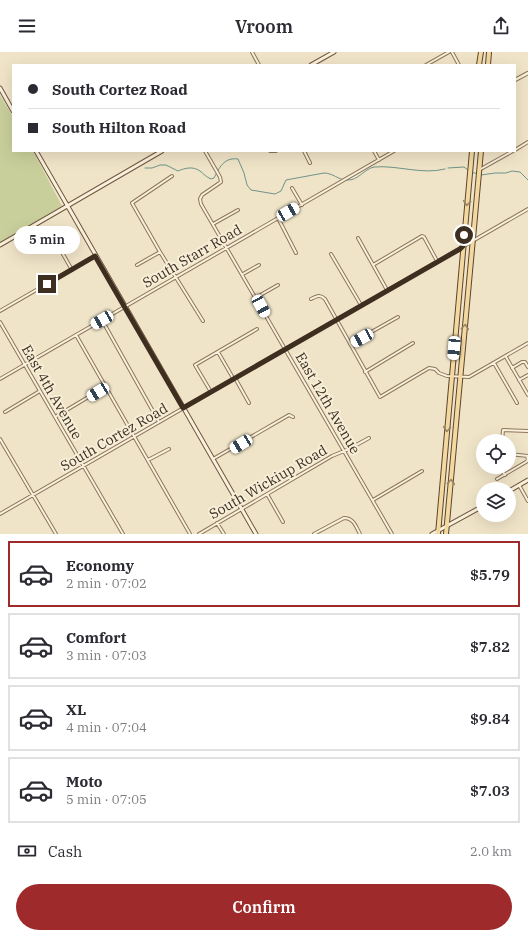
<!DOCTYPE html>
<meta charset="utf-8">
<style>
:root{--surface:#fff;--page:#f2f2f3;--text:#2b2b33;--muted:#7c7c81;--line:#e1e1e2;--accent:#9e2a2b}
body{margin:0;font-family:"IBM Plex Serif",serif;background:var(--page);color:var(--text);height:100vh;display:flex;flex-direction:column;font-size:15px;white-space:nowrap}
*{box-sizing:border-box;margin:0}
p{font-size:13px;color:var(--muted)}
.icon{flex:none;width:22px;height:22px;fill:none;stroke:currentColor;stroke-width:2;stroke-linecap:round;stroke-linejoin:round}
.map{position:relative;height:482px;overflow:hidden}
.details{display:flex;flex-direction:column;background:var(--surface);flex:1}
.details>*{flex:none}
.banner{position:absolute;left:12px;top:12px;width:504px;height:88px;border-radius:0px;box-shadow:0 4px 16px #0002;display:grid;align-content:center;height:88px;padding:0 16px;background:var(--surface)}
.fabs{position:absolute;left:476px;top:382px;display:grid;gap:8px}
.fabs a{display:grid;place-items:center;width:40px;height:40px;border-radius:50%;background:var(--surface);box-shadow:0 4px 16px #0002;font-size:20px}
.end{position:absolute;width:18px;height:18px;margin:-9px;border:5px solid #3d2e20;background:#fff;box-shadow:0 0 0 2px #fff}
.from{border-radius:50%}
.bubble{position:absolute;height:28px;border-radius:14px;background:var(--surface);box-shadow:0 4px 16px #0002;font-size:13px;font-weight:600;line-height:28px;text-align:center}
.car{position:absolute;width:12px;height:24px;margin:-12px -6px;border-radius:5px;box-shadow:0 0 3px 1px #0007;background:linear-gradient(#fff 24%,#345 0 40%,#fff 0 76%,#345 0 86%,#fff 0)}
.banner b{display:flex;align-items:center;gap:14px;height:38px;font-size:15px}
.banner b+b{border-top:1px solid var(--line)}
.banner i{width:10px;height:10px;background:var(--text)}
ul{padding:7px 0 0;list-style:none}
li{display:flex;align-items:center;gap:12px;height:66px;margin:0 8px 6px;padding:0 8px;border:2px solid var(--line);border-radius:0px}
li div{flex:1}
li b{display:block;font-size:15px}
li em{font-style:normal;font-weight:600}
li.selected{border-color:var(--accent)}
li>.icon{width:36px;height:36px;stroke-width:1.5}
.pay{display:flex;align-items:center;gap:10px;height:44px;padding:0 16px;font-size:15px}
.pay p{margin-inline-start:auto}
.primary-button{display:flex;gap:8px;margin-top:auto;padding:8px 16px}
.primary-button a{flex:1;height:46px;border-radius:24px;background:var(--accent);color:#fff;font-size:16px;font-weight:600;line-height:46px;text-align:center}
header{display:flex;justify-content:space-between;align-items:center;height:52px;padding:0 16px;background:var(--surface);font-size:18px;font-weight:600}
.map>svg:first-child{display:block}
</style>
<header><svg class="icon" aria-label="menu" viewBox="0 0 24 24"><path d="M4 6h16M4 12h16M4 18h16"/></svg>Vroom<svg class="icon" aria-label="share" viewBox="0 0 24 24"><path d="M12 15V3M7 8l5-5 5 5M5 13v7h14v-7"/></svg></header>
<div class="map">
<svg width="528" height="482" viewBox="0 0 528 482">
<rect width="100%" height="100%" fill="#f0e4c8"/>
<!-- green -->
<path fill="#c9cf9b" d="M 0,43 L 13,65 L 13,99 L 33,99 L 62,154 L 0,191 Z"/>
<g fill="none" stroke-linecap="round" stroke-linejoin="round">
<!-- stream -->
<path stroke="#6f938a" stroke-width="1" d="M 145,116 L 152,116 L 160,113 L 166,113 L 178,119 C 185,116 193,114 200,119 C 204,122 206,125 211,127 L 214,126 C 219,116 224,105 238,107 L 244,121 L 247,133 L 251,138 L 275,142 L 281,139 L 286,128 L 324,121 C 333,121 338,128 347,128 C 358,129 364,117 374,115 C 398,113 422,123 445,117
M 448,116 L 464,115 L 468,118
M 471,120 L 478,122
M 481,123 L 495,121 L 506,121 L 512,119 L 520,120 L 528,128"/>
<defs>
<path id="minor" d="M 252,0 L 259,13
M 452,0 L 459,13
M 426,13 L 449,0
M 515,98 L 528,90
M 205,99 L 220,125 L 221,130 L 202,143 L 200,147 L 201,152 L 392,482
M 270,99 L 276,99
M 304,99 L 310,111
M 374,99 L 379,108
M 479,118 L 513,99
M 172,124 L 132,151 L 160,200 L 203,269
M 292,136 L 302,153
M 278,166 L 296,201
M 213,172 L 238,158
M 51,181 L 72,218
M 358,186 L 387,238
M 331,202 L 361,253
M 137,213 L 160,200
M 373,213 L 422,184 L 424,185 L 437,209
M 243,222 L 259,213
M 257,245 L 278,233
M 311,247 C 317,244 320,242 325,247 L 380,345 L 429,316 L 435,317 L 439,321 L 447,324 L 469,325 L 528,291
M 0,259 L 95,204
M 102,268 L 159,370
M 0,270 L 123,482
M 76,283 L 190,482
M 350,292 L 398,265
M 218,300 L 233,326
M 506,305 L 528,343
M 494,311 L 517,351
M 512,316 L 522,310 L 525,310 L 528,315
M 365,320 L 413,291
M 235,326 L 249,351
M 0,327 L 394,99
M 519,328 L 528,323
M 211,340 L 195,313 L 257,277
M 5,360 L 40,339
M 55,365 L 105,335
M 0,387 L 56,482
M 502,389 L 503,378 L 528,379
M 509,402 L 528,404
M 213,407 L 289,363 L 293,365
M 148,408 L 169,397
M 500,415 L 505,423
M 497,427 L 526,410 L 528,408 L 527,404
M 519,433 L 528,449
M 267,442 L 283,470
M 373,448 L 422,419
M 0,462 L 528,157
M 217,471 L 224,482
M 199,482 L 332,404 L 349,397 L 369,386
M 314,482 L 344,466 C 354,466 356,475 360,482"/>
<path id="tertiary" d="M 515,28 L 528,21"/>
<path id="secondary" d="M 311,13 L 334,0
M 0,36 L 13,59
M 36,99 L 256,482
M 0,193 L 162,99
M 509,439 L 528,428
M 432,482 L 483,454"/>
<path id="primary" d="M 479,13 L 481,0
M 488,13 L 489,0
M 438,482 L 472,99
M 446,482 L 481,99"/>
</defs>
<!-- minor casing -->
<use href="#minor" stroke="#8d765c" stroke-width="4"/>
<!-- tertiary casing -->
<use href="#tertiary" stroke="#8d765c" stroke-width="4.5"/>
<!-- secondary casing -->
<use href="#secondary" stroke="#6f573f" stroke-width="5"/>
<!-- primary casing -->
<use href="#primary" stroke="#5b4430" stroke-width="6"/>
<!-- minor -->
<use href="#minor" stroke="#faf1dc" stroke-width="2"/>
<!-- tertiary -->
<use href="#tertiary" stroke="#faf1dc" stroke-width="2.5"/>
<!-- secondary -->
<use href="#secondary" stroke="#faf1dc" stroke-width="3"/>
<!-- primary -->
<use href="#primary" stroke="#f3d9a0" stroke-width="4"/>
</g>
<!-- one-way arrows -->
<defs><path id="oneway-chevron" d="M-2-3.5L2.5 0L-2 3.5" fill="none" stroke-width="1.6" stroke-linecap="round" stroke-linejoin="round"/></defs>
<g stroke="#988460">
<use href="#oneway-chevron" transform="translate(467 151) rotate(95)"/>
<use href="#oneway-chevron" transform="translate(465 275) rotate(-85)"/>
<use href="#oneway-chevron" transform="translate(447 377) rotate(95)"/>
<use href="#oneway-chevron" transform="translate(451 430) rotate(-85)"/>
</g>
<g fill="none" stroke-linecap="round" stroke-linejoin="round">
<!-- route -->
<path stroke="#3d2e20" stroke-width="5" d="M 47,232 L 95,204 L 183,356 L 460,197 L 463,194 L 464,183"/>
</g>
<g text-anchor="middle" stroke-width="4" stroke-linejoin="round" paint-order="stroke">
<!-- street labels -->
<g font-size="14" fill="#3d2e20" stroke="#f7eed8">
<text transform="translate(192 204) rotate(-30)" y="5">South Starr Road</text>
<text transform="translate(52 340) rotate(60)" y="5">East 4th Avenue</text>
<text transform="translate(328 351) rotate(60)" y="5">East 12th Avenue</text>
<text transform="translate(114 385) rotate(-30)" y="5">South Cortez Road</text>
<text transform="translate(268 430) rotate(-30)" y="5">South Wickiup Road</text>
</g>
</g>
</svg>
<div class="fabs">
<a><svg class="icon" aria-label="locate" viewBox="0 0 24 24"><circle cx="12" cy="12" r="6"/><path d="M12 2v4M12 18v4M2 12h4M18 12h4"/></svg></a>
<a><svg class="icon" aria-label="layers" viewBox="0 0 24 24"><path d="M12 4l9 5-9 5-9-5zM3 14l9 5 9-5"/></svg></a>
</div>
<i class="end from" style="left:464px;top:183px"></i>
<i class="end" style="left:47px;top:232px"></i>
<div class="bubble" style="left:14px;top:174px;width:66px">5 min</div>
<i class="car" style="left:288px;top:160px;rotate:60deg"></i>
<i class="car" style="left:261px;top:254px;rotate:151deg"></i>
<i class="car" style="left:102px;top:268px;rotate:240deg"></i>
<i class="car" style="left:362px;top:286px;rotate:241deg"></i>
<i class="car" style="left:454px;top:296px;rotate:185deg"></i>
<i class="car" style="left:98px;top:340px;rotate:239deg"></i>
<i class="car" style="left:241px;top:392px;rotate:239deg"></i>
<div class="banner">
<b><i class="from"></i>South Cortez Road</b>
<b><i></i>South Hilton Road</b>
</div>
</div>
<section class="details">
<ul>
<li class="selected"><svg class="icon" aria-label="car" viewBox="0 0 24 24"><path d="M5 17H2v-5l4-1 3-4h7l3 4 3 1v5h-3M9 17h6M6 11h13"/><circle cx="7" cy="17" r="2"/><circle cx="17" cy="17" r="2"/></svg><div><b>Economy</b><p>2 min · 07:02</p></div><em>$5.79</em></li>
<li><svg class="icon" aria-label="car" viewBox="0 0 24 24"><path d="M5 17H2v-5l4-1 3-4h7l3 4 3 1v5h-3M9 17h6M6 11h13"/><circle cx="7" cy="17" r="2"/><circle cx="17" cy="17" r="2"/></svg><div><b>Comfort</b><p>3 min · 07:03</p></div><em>$7.82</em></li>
<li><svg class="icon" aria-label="car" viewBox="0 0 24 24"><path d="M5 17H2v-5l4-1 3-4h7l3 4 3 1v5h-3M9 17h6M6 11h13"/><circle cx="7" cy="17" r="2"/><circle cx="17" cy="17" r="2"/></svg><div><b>XL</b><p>4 min · 07:04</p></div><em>$9.84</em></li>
<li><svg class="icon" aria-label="car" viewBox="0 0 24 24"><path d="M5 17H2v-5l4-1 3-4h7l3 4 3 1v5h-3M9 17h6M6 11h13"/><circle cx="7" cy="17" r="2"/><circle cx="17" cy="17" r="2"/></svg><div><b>Moto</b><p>5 min · 07:05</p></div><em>$7.03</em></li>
</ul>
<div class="pay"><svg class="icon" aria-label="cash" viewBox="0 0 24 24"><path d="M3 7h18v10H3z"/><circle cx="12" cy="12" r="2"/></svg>Cash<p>2.0 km</p></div>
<div class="primary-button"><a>Confirm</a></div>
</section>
